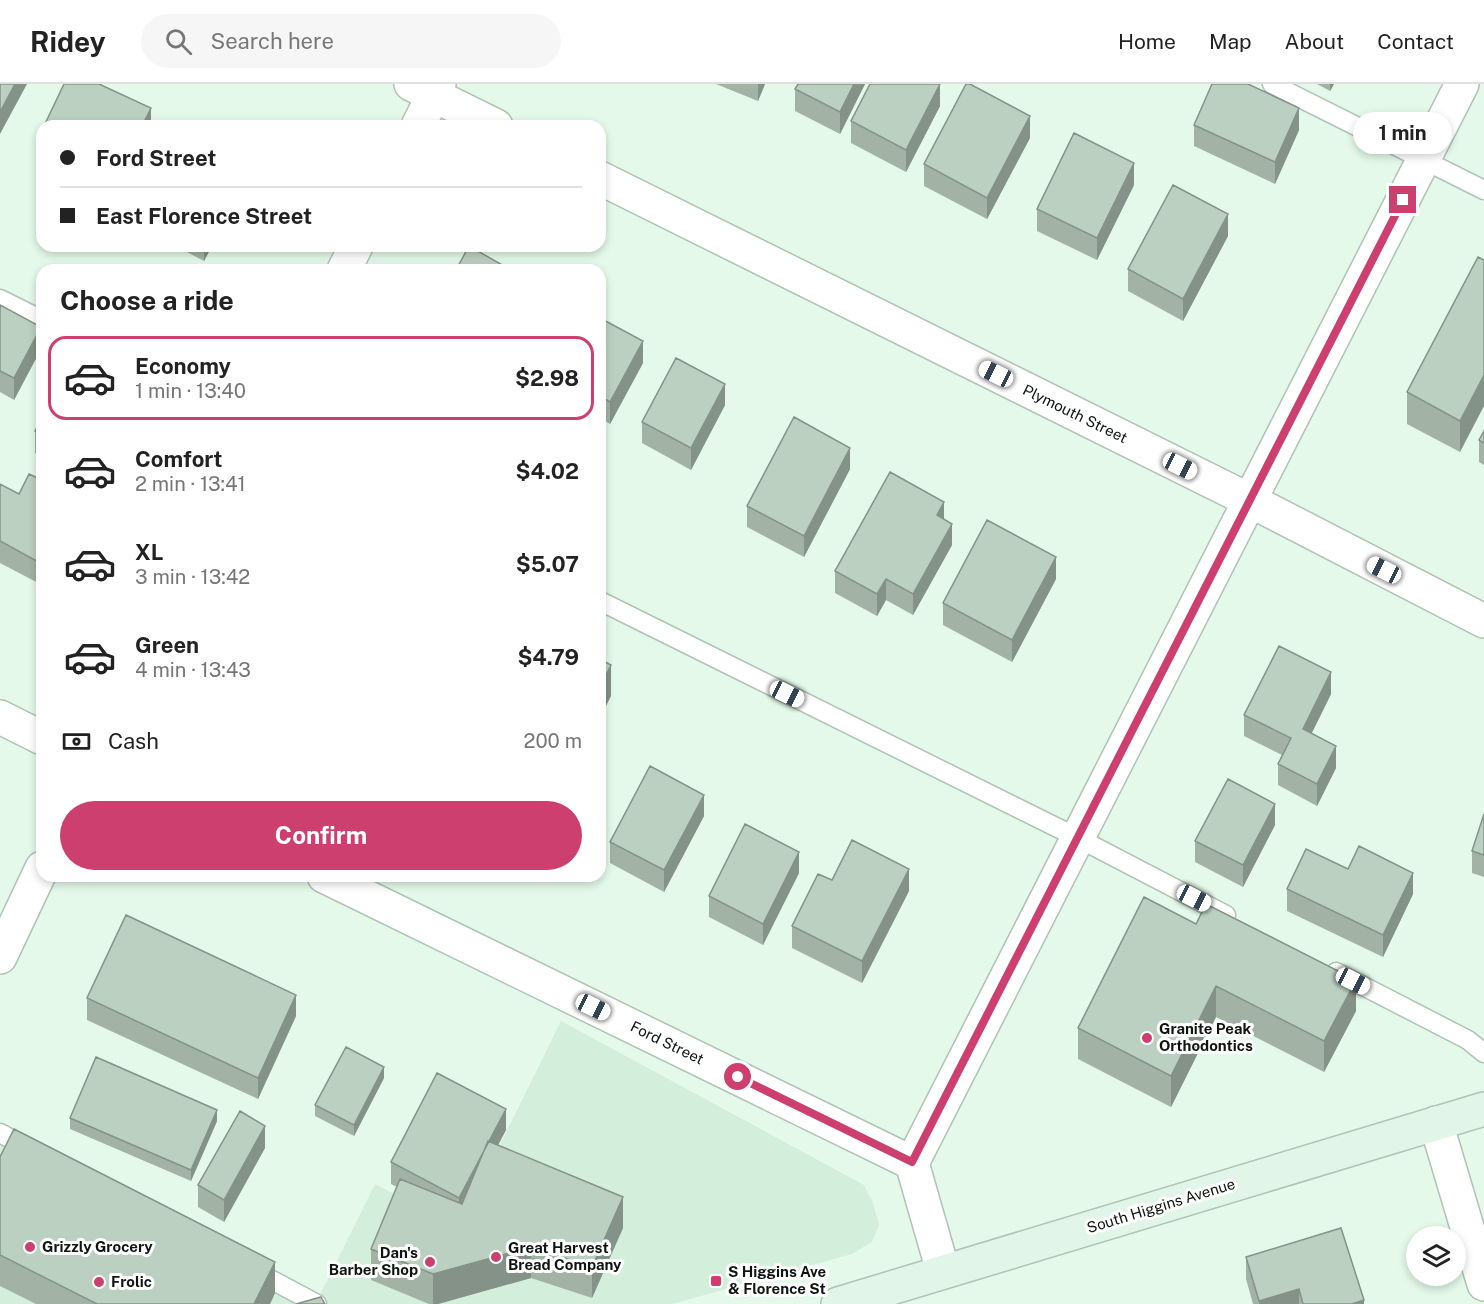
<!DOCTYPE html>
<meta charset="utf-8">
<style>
:root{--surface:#fff;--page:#f6f6f6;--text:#222;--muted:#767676;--line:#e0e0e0;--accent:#cc3f6e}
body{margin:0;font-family:"Public Sans",sans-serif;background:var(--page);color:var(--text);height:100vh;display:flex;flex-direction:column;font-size:22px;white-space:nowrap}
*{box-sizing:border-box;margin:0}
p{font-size:20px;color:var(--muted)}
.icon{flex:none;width:33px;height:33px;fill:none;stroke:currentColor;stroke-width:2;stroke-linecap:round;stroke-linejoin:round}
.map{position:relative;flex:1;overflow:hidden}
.sheet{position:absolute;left:36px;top:180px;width:570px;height:618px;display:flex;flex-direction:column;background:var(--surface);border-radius:18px;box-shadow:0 3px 9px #0003}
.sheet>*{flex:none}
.banner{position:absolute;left:36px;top:36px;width:570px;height:132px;border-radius:18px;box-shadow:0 3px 9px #0003;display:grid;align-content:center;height:132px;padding:0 24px;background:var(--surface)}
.controls{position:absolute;left:1406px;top:1142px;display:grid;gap:12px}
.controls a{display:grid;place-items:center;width:60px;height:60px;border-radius:50%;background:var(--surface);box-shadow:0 3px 9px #0003;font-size:30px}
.end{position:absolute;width:27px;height:27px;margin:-14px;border:8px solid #cc3f6e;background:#fff;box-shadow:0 0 0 3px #fff}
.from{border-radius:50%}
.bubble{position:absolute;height:42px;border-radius:21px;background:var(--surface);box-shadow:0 3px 9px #0003;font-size:20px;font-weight:700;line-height:42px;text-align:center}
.car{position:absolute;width:18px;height:36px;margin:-18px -9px;border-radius:8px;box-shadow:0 0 4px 2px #0007;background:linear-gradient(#fff 24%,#345 0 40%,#fff 0 76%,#345 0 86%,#fff 0)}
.banner b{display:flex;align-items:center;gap:21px;height:57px;font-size:22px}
.banner b+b{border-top:2px solid var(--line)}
.banner i{width:15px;height:15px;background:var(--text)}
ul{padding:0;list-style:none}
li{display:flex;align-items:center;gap:18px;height:84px;margin:0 12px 9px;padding:0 12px;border:3px solid transparent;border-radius:18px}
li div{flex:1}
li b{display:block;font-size:22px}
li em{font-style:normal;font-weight:700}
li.on{border-color:var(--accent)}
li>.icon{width:54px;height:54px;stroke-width:1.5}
h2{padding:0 24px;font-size:27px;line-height:72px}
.pay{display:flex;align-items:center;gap:15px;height:66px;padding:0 24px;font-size:22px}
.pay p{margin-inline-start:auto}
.cta{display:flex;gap:12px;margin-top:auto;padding:12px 24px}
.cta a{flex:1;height:69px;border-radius:36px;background:var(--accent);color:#fff;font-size:24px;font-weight:700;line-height:69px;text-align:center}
header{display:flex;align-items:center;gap:36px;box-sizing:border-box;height:84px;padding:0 30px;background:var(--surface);border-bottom:2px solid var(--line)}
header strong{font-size:28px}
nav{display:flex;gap:33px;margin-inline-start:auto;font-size:21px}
.search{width:420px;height:54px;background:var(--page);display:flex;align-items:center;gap:15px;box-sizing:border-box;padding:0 21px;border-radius:33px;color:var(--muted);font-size:22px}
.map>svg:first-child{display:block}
</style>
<header>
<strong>Ridey</strong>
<div class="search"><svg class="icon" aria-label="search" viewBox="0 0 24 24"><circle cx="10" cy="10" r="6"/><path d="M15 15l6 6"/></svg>Search here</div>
<nav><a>Home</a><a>Map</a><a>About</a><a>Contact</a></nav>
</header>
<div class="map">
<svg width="1484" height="1220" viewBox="0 0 1484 1220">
<rect width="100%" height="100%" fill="#e4f9ea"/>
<!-- built -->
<path fill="#d3efdb" d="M 561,937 L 864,1101 L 873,1119 L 879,1141 L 872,1158 L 852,1170 L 672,1220 L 0,1220 L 0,1049 L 316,1219 L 375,1100 L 459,1144 Z"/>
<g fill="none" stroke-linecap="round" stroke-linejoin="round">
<defs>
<path id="service" d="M 1272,0 L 1484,106
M 0,215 L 42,236
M 600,517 L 1078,754 L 1226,831
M 1336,888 L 1468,956 L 1484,969
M 0,1049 L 30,1065
M 255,1187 L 317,1220"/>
<path id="minor" d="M 411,0 L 496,42
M 600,94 L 1251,417 L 1484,537
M 0,633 L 42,654
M 324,792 L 912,1079
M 1436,1039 L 1484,1200
M 943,1187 L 912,1079 L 1462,0"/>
<path id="tertiary" d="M 418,42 L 439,0
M 344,186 L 356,162
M 0,873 L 42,784"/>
<path id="secondary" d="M 838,1220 L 1484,1025"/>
</defs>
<!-- service casing -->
<use href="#service" stroke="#afc3b5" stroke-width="21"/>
<!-- minor casing -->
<use href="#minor" stroke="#afc3b5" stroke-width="36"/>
<!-- tertiary casing -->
<use href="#tertiary" stroke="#afc3b5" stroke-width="36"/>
<!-- secondary casing -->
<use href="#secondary" stroke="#afc3b5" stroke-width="36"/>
<!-- service -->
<use href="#service" stroke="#fff" stroke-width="18"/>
<!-- minor -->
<use href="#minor" stroke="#fff" stroke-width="33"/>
<!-- tertiary -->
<use href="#tertiary" stroke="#fff" stroke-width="33"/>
<!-- secondary -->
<use href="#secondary" stroke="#e1f6e8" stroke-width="33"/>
</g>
<!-- wall -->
<path fill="#a2b3a6" d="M 716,0 L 765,0 L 758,17 Z
M 798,0 L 865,0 L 840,50 L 795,27 L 795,5 Z
M 1317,0 L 1334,0 L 1330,7 Z
M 940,22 L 906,88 L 851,59 L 851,37 Z
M 1194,41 L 1299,46 L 1275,100 L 1194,62 Z
M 42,47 L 42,75 L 39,74 L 39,52 Z
M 1030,54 L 987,135 L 924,102 L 924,80 Z
M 1134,101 L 1097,176 L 1037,147 L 1037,125 Z
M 1228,152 L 1183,237 L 1128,207 L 1128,185 Z
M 175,162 L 212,162 L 204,177 Z
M 1478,173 L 1460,368 L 1407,340 L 1407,308 Z
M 0,221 L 41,265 L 14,316 L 0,308 Z
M 600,234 L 643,279 L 610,340 L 600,334 Z
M 725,321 L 691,386 L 642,359 L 642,338 Z
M 42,333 L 42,372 L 35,369 L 35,347 Z
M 1484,347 L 1484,381 L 1479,378 L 1479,356 Z
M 850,385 L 804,473 L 747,443 L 747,422 Z
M 42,396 L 42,501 L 0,479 L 0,400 L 19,410 Z
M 944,435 L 952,461 L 913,531 L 886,516 L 877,532 L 835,509 L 835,487 Z
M 1056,495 L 1012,578 L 943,541 L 943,519 Z
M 1331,610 L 1311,650 L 1336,684 L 1317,722 L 1278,701 L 1278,680 L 1282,671 L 1244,652 L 1244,631 Z
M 1484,730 L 1484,793 L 1472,789 L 1472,767 Z
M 704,732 L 664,808 L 610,779 L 610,758 Z
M 1275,741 L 1243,803 L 1195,778 L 1195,757 Z
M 1348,785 L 1413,810 L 1383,873 L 1287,827 L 1287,805 Z
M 799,789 L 763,861 L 709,833 L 709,812 Z
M 832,796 L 909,807 L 862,899 L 792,864 L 792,842 Z
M 1196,840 L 1356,927 L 1324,988 L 1216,933 L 1171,1023 L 1078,975 L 1078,944 Z
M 87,914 L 296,932 L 258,1015 L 87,936 Z
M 384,994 L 354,1052 L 315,1032 L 315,1021 Z
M 70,1034 L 217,1037 L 191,1097 L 70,1045 Z
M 506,1046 L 498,1061 L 623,1144 L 592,1214 L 531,1194 L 438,1220 L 429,1220 L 371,1196 L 371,1165 L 397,1103 L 391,1100 L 391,1078 Z
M 265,1064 L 224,1138 L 198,1123 L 198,1101 Z
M 0,1073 L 275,1209 L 270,1220 L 36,1220 L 0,1202 Z
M 1246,1173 L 1364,1220 L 1253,1220 L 1246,1195 Z"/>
<!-- shaded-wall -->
<path fill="#849287" d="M 15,0 L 27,0 L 0,50 L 0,28 Z
M 758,0 L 765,0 L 758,17 Z
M 854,0 L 865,0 L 840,50 L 840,28 Z
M 940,0 L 940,22 L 906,88 L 906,66 Z
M 1330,0 L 1334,0 L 1330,7 Z
M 151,24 L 151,42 L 142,42 Z
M 1299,24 L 1299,46 L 1275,100 L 1275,78 Z
M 1030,32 L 1030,54 L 987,135 L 987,114 Z
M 1134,79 L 1134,101 L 1097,176 L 1097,154 Z
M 1228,130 L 1228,152 L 1183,237 L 1183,215 Z
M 204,162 L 212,162 L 204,177 Z
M 41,243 L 41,265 L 14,316 L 14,294 Z
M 643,257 L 643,279 L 610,340 L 610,318 Z
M 1484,291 L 1484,322 L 1460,368 L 1460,337 Z
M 725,300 L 725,321 L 691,386 L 691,364 Z
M 850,364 L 850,385 L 804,473 L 804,452 Z
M 944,418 L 944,440 L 937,431 Z
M 952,440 L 952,461 L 913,531 L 913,510 Z
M 1056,473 L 1056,495 L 1012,578 L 1012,556 Z
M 886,495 L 886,516 L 877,532 L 877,510 Z
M 611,581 L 611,612 L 600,634 L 600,603 Z
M 1331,588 L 1331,610 L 1303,667 L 1303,645 Z
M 1336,662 L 1336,684 L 1317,722 L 1317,700 Z
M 704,711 L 704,732 L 664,808 L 664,786 Z
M 1275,720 L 1275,741 L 1243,803 L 1243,781 Z
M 799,768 L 799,789 L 763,861 L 763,840 Z
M 909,785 L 909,807 L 862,899 L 862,877 Z
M 1413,789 L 1413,810 L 1383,873 L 1383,851 Z
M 1356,896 L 1356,927 L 1324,988 L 1324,957 Z
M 1216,902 L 1216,933 L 1171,1023 L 1171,992 Z
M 296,911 L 296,932 L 258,1015 L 258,994 Z
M 384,983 L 384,994 L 354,1052 L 354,1041 Z
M 506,1025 L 506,1046 L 459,1135 L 459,1114 Z
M 217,1026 L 217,1037 L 191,1097 L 191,1086 Z
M 265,1042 L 265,1064 L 224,1138 L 224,1116 Z
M 623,1113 L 623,1144 L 592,1214 L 592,1183 Z
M 531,1163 L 531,1194 L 438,1220 L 433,1220 L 433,1190 Z
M 275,1178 L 275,1209 L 270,1220 L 254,1220 Z
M 1299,1205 L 1299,1220 L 1259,1220 L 1259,1217 Z
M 1364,1216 L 1364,1220 L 1352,1220 Z"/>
<!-- building -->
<path fill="#bcd0c1" stroke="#849287" stroke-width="1.5" d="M 0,0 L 15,0 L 0,28 Z
M 64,0 L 99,0 L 151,24 L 142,42 L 44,42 Z
M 798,0 L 854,0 L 840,28 L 795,5 Z
M 870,0 L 940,0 L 906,66 L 851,37 Z
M 966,0 L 970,0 L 1030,32 L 987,114 L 924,80 Z
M 1212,0 L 1248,0 L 1299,24 L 1275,78 L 1194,41 Z
M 1074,49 L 1134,79 L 1097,154 L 1037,125 Z
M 1173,101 L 1228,130 L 1183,215 L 1128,185 Z
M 469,162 L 511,186 L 456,186 Z
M 1478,173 L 1484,176 L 1484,291 L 1460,337 L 1407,308 Z
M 0,221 L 41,243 L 14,294 L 0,287 Z
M 600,234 L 643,257 L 610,318 L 600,312 Z
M 676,274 L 725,300 L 691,364 L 642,338 Z
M 42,333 L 42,351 L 35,347 Z
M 794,333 L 850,364 L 804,452 L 747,422 Z
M 1484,347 L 1484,359 L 1479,356 Z
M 890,388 L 944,418 L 937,431 L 952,440 L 913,510 L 886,495 L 877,510 L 835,487 Z
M 29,390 L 42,396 L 42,480 L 0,457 L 0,400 L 19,410 Z
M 987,436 L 1056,473 L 1012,556 L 943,519 Z
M 1279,562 L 1331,588 L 1303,645 L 1336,662 L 1317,700 L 1278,680 L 1291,654 L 1244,631 Z
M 600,575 L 611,581 L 600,603 Z
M 650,682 L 704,711 L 664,786 L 610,758 Z
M 1228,695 L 1275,720 L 1243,781 L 1195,757 Z
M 1484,730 L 1484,771 L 1472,767 Z
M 745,740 L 799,768 L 763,840 L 709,812 Z
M 852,756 L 909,785 L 862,877 L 792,842 L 818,790 L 832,796 Z
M 1359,762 L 1413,789 L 1383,851 L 1287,805 L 1306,765 L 1348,785 Z
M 1144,813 L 1196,840 L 1206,820 L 1356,896 L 1324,957 L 1216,902 L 1171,992 L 1078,944 Z
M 126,831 L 296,911 L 258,994 L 87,914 Z
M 346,963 L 384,983 L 354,1041 L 315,1021 Z
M 96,973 L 217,1026 L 191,1086 L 70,1034 Z
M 437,989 L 506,1025 L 459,1114 L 391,1078 Z
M 240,1027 L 265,1042 L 224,1116 L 198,1101 Z
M 14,1045 L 275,1178 L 254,1220 L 97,1220 L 0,1171 L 0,1073 Z
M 488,1057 L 623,1113 L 592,1183 L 531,1163 L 433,1190 L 371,1165 L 400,1095 L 462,1120 Z
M 1341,1144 L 1364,1216 L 1352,1220 L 1303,1220 L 1299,1205 L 1259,1217 L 1246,1173 Z
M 321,1213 L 325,1220 L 296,1220 Z"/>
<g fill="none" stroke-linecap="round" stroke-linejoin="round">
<!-- route -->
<path stroke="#cc3f6e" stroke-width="8" d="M 738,993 L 912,1078 L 1403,116"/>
</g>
<!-- markers -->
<g fill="#cc3f6e" stroke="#fff" stroke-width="2">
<circle cx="1147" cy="954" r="6"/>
<circle cx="30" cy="1163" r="6"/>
<circle cx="496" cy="1173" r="6"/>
<circle cx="430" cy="1178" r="6"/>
<rect x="710" y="1191" width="12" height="12" rx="3"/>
<circle cx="99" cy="1198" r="6"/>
</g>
<g text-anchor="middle" stroke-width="6" stroke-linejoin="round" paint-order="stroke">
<!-- street labels -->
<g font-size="15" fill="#0e1510" stroke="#fff">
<text transform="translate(1075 330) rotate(26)" y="5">Plymouth Street</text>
<text transform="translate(667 959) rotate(26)" y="5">Ford Street</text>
<text transform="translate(1161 1122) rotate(-17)" y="5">South Higgins Avenue</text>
</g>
<!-- poi labels -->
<g font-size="15" font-weight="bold" fill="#0e1510" stroke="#fff" text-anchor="start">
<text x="1159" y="950">Granite Peak<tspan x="1159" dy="17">Orthodontics</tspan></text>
<text x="42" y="1168">Grizzly Grocery</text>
<text x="508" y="1169">Great Harvest<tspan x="508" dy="17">Bread Company</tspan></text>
<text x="418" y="1174" text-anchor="end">Dan's<tspan x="418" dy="17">Barber Shop</tspan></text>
<text x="728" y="1193">S Higgins Ave<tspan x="728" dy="17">&amp; Florence St</tspan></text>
<text x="111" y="1203">Frolic</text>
</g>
</g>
</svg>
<div class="controls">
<a><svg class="icon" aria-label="layers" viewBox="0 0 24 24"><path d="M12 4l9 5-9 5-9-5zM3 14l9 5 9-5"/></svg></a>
</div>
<i class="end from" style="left:738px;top:993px"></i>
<i class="end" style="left:1403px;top:116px"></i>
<div class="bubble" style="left:1353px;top:28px;width:99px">1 min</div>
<i class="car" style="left:996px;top:290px;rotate:296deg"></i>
<i class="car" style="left:1180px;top:382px;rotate:117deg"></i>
<i class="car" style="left:1384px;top:486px;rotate:297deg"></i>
<i class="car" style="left:787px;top:610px;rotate:116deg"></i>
<i class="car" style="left:1194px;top:814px;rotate:117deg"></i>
<i class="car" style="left:1353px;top:897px;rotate:117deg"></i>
<i class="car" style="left:593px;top:923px;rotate:116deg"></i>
<div class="banner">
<b><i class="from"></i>Ford Street</b>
<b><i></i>East Florence Street</b>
</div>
<section class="sheet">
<h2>Choose a ride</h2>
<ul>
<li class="on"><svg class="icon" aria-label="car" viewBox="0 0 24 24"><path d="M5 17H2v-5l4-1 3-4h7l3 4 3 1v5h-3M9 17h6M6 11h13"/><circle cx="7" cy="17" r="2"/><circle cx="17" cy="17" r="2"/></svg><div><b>Economy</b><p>1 min · 13:40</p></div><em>$2.98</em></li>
<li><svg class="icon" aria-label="car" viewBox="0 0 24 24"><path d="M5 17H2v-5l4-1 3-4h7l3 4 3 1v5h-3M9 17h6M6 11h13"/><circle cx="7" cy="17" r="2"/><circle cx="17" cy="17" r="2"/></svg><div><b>Comfort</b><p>2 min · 13:41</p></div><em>$4.02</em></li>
<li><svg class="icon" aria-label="car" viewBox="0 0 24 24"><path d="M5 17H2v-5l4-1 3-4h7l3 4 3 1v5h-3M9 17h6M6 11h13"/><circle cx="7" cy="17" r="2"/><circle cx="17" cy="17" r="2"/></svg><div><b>XL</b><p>3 min · 13:42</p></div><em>$5.07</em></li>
<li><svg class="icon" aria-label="car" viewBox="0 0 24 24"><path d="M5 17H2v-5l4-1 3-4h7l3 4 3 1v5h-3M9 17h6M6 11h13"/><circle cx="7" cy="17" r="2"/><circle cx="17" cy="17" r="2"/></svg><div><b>Green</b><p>4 min · 13:43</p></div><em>$4.79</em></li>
</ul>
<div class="pay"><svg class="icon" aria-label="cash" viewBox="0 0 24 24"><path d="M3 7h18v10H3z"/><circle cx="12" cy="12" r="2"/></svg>Cash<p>200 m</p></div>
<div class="cta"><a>Confirm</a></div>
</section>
</div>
